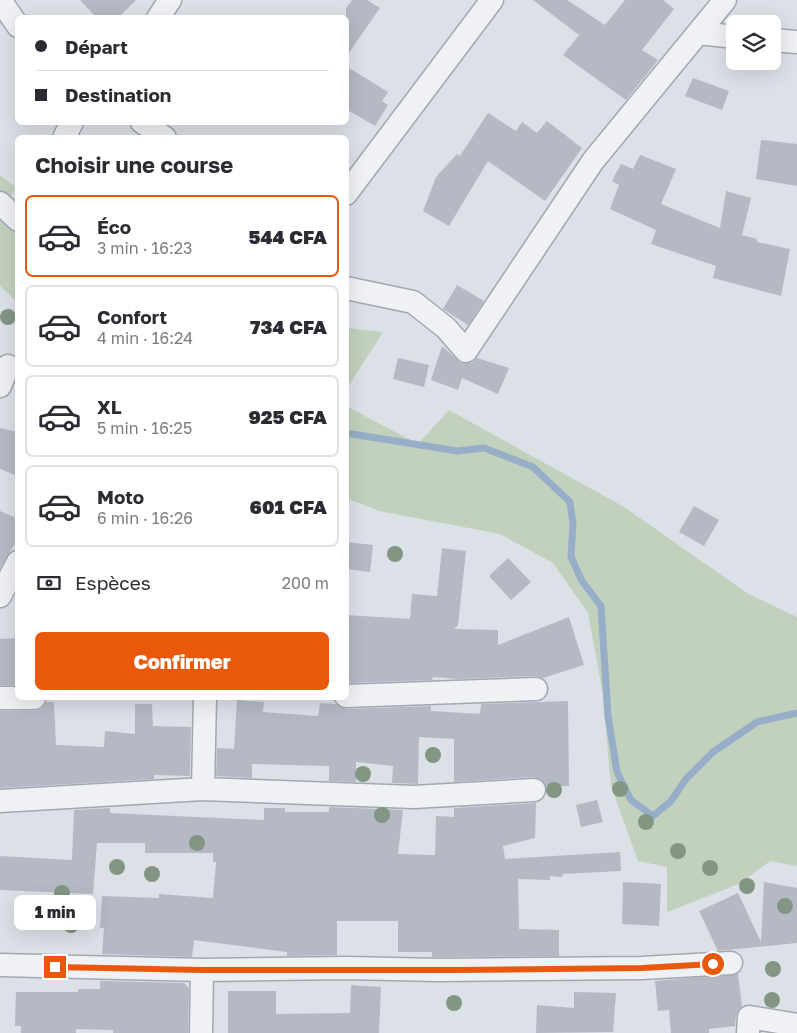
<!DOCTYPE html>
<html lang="fr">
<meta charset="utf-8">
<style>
:root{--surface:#fff;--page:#f7f7f7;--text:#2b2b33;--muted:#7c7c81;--line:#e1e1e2;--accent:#ea580c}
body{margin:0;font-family:"Golos Text",sans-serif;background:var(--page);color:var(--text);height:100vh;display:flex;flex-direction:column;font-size:19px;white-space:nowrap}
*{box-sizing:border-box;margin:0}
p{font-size:16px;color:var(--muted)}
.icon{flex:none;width:28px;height:28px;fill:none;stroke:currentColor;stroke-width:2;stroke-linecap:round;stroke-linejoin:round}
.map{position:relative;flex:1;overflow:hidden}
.drawer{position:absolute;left:15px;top:135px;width:334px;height:565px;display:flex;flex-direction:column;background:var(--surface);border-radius:8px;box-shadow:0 5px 20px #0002}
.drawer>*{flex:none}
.banner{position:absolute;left:15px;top:15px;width:334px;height:110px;border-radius:8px;box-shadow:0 5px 20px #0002;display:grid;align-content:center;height:110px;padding:0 20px;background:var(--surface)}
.fabs{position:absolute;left:726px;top:15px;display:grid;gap:10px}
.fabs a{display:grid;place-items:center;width:55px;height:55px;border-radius:8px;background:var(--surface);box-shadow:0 5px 20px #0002;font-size:25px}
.end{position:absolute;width:22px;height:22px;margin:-11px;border:6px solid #ea580c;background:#fff;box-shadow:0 0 0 2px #fff}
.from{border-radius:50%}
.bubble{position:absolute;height:35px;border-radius:8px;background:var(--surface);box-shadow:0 5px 20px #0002;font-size:16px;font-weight:800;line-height:35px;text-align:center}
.banner b{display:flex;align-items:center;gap:18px;height:48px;font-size:19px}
.banner b+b{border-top:1px solid var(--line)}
.banner i{width:12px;height:12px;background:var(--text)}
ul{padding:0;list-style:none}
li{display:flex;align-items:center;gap:15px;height:82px;margin:0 10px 8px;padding:0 10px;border:2px solid var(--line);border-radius:8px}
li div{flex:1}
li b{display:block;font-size:19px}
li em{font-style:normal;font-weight:800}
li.current{border-color:var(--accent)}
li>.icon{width:45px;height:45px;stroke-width:1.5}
h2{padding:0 20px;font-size:22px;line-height:60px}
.pay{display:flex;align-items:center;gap:12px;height:55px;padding:0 20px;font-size:19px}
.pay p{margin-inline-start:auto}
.cta{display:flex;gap:10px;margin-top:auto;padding:10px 20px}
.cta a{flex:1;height:58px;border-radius:8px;background:var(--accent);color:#fff;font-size:20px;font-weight:800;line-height:58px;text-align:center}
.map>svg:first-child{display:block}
</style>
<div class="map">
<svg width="797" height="1033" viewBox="0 0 797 1033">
<rect width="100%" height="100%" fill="#dce0e7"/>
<!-- green -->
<path fill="#c2d1bd" d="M 0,175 L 16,188 L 7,201 L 17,207 L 17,302 L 0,286 Z
M 346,328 L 383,332 L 346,390 Z
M 346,406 L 418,444 L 449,410 L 624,507 L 747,593 L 797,617 L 797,866 L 770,861 L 739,884 L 667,912 L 667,867 L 638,861 L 611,786 L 602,689 L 588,613 L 553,563 L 500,534 L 379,511 L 346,498 Z"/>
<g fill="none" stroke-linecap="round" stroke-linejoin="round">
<!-- stream -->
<path stroke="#96aec8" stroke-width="7" d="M 346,433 L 457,451 L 484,448 L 533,467 L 570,502 L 573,524 L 571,557 L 582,581 L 601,606 L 608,716 L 617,772 L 631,800 L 653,816 L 671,801 L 686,779 L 713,752 L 757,722 L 797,713"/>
</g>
<!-- building -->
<path fill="#b4b9c4" d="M 80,0 L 136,0 L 118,18 L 97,18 Z
M 352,0 L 367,0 L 380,8 L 346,57 L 346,8 Z
M 533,0 L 567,0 L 605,25 L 625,0 L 663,0 L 674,9 L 642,50 L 658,60 L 626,100 L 563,55 L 579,35 Z
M 346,66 L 388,92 L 382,101 L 388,105 L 375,126 L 346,109 Z
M 693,78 L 729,91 L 722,110 L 685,96 Z
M 488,113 L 516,131 L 522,122 L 537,133 L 547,121 L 582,148 L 545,201 L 488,161 L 449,226 L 423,211 L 436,177 L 457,154 L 460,156 Z
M 761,140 L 797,144 L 797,186 L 756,179 Z
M 640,155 L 676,169 L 661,204 L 720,228 L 726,191 L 751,198 L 742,235 L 757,239 L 757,242 L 790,249 L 781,296 L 713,278 L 716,266 L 651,244 L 656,230 L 610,209 L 619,185 L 612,181 L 621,164 L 633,169 Z
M 457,285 L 484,301 L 468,325 L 443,309 Z
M 442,346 L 461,363 L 472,363 L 477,358 L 509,368 L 498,394 L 462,378 L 458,390 L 431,380 Z
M 398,358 L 429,365 L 424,387 L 393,379 Z
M 0,428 L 18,432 L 18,476 L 0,469 Z
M 694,506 L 719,520 L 704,546 L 679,532 Z
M 0,511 L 18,519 L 18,539 L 0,568 Z
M 346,542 L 373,545 L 370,572 L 346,569 Z
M 442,548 L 466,551 L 458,625 L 454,629 L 498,630 L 498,645 L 569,617 L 584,665 L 543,678 L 536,676 L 459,679 L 433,677 L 432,680 L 346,683 L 346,615 L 410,619 L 412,594 L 437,596 Z
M 508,558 L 531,582 L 511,600 L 489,576 Z
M 18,638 L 18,685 L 0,685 L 0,639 Z
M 237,700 L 264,702 L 263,712 L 318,716 L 320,703 L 336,704 L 346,709 L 431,706 L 431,711 L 480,714 L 481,704 L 568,701 L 569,786 L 546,786 L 540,779 L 533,777 L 454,782 L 454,739 L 419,737 L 418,784 L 392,783 L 393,766 L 356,762 L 356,782 L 329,781 L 329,766 L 252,764 L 252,778 L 216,776 L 217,748 L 234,749 Z
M 46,702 L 54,702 L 56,745 L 104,747 L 105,731 L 135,734 L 135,704 L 152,704 L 153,726 L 191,727 L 190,776 L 154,775 L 154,779 L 0,788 L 0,711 L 34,711 L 41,709 Z
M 597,800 L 603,822 L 581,827 L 576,805 Z
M 536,803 L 535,838 L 503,846 L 505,859 L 620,852 L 621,871 L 563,874 L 562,877 L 550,876 L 550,880 L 518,879 L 519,929 L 559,930 L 559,956 L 436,957 L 432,957 L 432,952 L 398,952 L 398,921 L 337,921 L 337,955 L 287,956 L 287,952 L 194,940 L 192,957 L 102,954 L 104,928 L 100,928 L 102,896 L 159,898 L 159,894 L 213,898 L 216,862 L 213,862 L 213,853 L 145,853 L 145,843 L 97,843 L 93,894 L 0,890 L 0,856 L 72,860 L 74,810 L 110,808 L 110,813 L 264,820 L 264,808 L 285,808 L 285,812 L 329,812 L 329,807 L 403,810 L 398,854 L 435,855 L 436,816 L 454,817 L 454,808 Z
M 623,882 L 661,884 L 659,926 L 622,924 Z
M 764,882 L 797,888 L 797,943 L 718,951 L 699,911 L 738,893 L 761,942 Z
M 738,974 L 742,1006 L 736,1016 L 735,1026 L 709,1029 L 709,1033 L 671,1033 L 669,1010 L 658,1011 L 655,981 Z
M 100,981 L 184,983 L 189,988 L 188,1033 L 113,1033 L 113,1030 L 76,1029 L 76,1033 L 21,1033 L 21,1026 L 15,1026 L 16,992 L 78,992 L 78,989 L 100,989 Z
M 351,985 L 381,987 L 379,1033 L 228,1033 L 228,991 L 276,991 L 276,1014 L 350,1013 Z
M 574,992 L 616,993 L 613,1032 L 536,1033 L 537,1005 L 574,1008 Z"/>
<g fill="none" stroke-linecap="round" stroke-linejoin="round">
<defs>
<path id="street" d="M 0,0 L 18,26
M 158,18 L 170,0
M 699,33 L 735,37
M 772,40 L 797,42
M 142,122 L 165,138
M 64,138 L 72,122
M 346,194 L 492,0
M 0,203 L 18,220
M 346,288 L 413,302 L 446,328 L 466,351 L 593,161 L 725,0
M 0,386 L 8,366
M 0,596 L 18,562
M 346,696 L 536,689
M 0,698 L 34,698
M 203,789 L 205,698
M 0,801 L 203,789 L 414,797 L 534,790
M 0,965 L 202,970 L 346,968 L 439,970 L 642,968 L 731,963
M 201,1033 L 202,970
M 748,1033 L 749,1017 L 797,1025"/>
</defs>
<!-- street casing -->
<use href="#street" stroke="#a2a7b1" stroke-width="25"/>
<!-- street -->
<use href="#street" stroke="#eff1f5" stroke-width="22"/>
</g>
<!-- trees -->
<g fill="#839684">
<circle cx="8" cy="317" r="8"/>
<circle cx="395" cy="554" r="8"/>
<circle cx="433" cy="755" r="8"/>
<circle cx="363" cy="774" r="8"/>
<circle cx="620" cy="789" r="8"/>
<circle cx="554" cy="790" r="8"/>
<circle cx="382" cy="815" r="8"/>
<circle cx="646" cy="822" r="8"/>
<circle cx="197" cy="843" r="8"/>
<circle cx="678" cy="851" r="8"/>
<circle cx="117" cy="867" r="8"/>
<circle cx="710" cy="868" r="8"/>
<circle cx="152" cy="874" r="8"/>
<circle cx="747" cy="886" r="8"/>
<circle cx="62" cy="893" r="8"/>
<circle cx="785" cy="906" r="8"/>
<circle cx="71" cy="925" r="8"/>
<circle cx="773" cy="969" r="8"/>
<circle cx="772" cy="1000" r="8"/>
<circle cx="454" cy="1003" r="8"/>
</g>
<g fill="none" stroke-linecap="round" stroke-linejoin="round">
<!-- route -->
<path stroke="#ea580c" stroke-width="6" d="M 55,967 L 202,970 L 456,970 L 642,968 L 713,964"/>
</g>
</svg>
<div class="fabs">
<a><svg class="icon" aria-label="layers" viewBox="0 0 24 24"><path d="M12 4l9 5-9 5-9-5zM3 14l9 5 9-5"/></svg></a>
</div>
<i class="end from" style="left:713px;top:964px"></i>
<i class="end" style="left:55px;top:967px"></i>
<div class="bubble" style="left:14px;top:895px;width:82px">1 min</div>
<div class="banner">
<b><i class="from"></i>Départ</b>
<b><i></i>Destination</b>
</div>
<section class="drawer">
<h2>Choisir une course</h2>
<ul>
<li class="current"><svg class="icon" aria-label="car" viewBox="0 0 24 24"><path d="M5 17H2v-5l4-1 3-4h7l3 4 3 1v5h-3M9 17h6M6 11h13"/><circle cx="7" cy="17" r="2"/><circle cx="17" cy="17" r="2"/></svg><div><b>Éco</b><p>3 min · 16:23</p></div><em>544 CFA</em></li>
<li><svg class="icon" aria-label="car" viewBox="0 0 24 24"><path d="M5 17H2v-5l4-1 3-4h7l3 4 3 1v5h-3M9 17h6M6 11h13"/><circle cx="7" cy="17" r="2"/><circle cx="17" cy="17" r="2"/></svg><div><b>Confort</b><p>4 min · 16:24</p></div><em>734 CFA</em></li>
<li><svg class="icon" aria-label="car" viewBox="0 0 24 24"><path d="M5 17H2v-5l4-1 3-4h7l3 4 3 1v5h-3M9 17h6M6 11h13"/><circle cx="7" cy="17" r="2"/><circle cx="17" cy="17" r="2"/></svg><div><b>XL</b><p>5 min · 16:25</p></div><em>925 CFA</em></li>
<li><svg class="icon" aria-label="car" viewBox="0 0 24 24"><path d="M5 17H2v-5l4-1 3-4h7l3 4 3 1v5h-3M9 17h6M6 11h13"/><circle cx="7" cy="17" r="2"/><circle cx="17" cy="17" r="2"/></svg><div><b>Moto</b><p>6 min · 16:26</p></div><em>601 CFA</em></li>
</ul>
<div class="pay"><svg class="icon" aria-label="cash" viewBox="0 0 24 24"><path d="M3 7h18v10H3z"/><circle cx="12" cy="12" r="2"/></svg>Espèces<p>200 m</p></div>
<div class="cta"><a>Confirmer</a></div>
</section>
</div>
